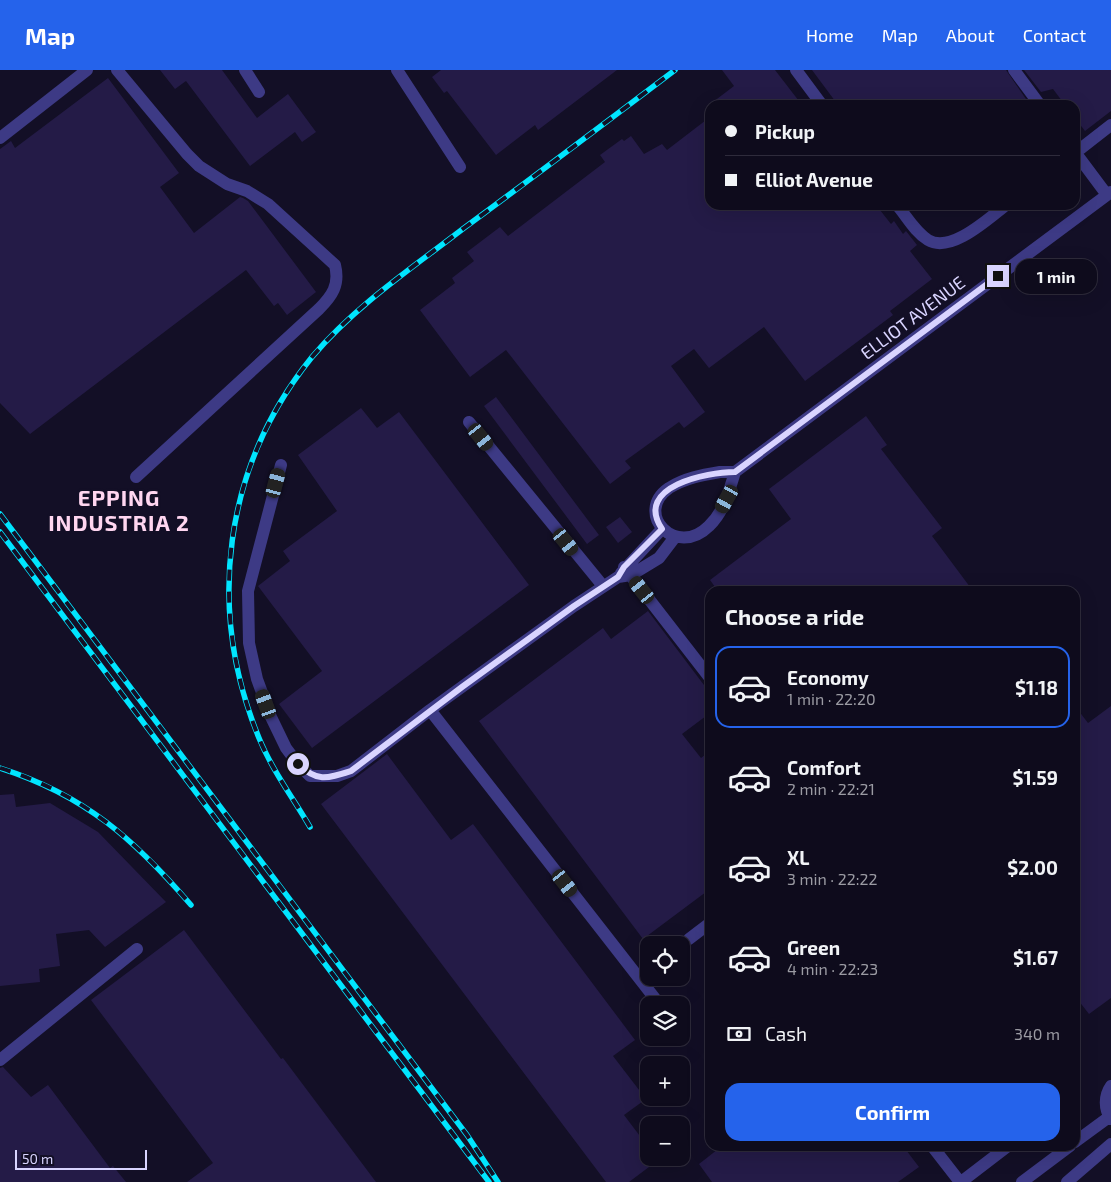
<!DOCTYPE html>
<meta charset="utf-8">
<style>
:root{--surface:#0e0b1c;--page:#171425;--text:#f1f3f6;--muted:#9b9ba3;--line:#2e2b3b;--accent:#2563eb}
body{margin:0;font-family:"Exo 2",sans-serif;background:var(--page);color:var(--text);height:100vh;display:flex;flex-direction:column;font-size:19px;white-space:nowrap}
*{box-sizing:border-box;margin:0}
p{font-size:16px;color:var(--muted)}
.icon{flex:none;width:28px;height:28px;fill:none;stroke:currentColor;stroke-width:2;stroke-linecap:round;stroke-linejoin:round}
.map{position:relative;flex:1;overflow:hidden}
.details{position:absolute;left:705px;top:516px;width:375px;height:565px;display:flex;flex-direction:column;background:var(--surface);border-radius:15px;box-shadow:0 5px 20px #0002,0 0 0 1px var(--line)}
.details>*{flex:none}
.top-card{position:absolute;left:705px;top:30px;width:375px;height:110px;border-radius:15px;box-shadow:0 5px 20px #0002,0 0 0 1px var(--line);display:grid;align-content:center;height:110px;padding:0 20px;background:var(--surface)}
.controls{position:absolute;left:640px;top:866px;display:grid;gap:10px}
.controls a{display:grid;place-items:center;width:50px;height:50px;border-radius:10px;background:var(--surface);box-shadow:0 5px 20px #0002,0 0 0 1px var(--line);font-size:25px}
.scale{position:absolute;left:15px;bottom:12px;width:132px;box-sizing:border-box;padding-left:5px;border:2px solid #d9d4ff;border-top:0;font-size:14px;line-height:18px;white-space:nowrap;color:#d9d4ff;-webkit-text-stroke:4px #130f26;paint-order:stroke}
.end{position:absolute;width:22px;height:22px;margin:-11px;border:6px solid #d9d4ff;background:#111;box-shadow:0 0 0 2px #111}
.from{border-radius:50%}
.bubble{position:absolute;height:35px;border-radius:15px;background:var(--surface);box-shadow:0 5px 20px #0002,0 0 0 1px var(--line);font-size:16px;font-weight:700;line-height:35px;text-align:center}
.car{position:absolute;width:15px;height:30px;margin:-15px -8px;border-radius:6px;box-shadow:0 0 4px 1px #0007;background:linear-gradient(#222 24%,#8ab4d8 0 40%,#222 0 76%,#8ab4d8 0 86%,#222 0)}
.top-card b{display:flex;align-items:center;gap:18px;height:48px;font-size:19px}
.top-card b+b{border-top:1px solid var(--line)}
.top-card i{width:12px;height:12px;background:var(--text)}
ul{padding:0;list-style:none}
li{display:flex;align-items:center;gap:15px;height:82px;margin:0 10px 8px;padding:0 10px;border:2px solid transparent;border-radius:15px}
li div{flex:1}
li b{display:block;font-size:19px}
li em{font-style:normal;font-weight:700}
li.current{border-color:var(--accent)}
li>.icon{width:45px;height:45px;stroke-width:1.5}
h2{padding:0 20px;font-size:22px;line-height:60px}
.pay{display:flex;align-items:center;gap:12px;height:55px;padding:0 20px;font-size:19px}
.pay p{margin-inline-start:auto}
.action{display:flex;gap:10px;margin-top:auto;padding:10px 20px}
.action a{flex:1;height:58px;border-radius:15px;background:var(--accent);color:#fff;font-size:20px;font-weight:700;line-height:58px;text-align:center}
header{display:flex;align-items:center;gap:30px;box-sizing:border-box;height:70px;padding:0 25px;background:var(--accent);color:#fff}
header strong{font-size:24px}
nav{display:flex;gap:28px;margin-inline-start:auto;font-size:18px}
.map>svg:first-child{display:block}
</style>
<header>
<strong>Map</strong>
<nav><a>Home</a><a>Map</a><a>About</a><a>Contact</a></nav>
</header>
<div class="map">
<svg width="1111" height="1112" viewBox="0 0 1111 1112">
<rect width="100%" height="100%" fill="#130f26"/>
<!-- building -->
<path fill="#241b47" d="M 160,0 L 222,0 L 257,48 L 288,24 L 316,62 L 302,72 L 295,62 L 250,96 L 186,11 L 175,19 Z
M 441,0 L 617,0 L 538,60 L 535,55 L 496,85 L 447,21 L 444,23 L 432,7 Z
M 722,0 L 775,0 L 802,35 L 709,35 L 734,16 Z
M 812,0 L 1006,0 L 1028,32 L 1023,35 L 838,35 Z
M 1024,0 L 1111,0 L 1111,41 L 1085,61 L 1075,48 L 1075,35 L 1065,35 L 1053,19 L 1041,22 Z
M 108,8 L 179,103 L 160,117 L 194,163 L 240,127 L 243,128 L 248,131 L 316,222 L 287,245 L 278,233 L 274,236 L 246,200 L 30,364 L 0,333 L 0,79 L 11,71 L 15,78 Z
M 710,47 L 710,135 L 876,135 L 891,154 L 894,151 L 903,164 L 906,161 L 917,175 L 910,181 L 932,209 L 890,241 L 893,245 L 805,311 L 764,257 L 709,298 L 694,279 L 671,296 L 705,342 L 684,358 L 679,352 L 625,391 L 631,398 L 610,414 L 506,280 L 470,307 L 420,240 L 455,213 L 452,208 L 474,191 L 467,182 L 500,157 L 508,166 L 605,92 L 600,85 L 622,69 L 624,71 L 631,66 L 644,84 L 662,74 L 667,80 Z
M 496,327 L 599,465 L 587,474 L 484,336 Z
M 361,338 L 377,358 L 399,342 L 529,515 L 312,678 L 279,634 L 322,601 L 258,516 L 290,491 L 283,481 L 337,441 L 298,385 Z
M 866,346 L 887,375 L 881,379 L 942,458 L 932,466 L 973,521 L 718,521 L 710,510 L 791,449 L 769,419 Z
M 620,447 L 632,462 L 618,473 L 606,457 Z
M 648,541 L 710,623 L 710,643 L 682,664 L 701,688 L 710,681 L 710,819 L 643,869 L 479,651 L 603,558 L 611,569 Z
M 1075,636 L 1088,653 L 1111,636 L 1111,928 L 1089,944 L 1075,926 Z
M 387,684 L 451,770 L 473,754 L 635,970 L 613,986 L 646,1029 L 624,1045 L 649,1078 L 649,1097 L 629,1112 L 606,1112 L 321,734 Z
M 14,724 L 16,737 L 50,733 L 98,762 L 166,832 L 105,877 L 89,860 L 56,864 L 60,896 L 39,899 L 40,912 L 0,916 L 0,725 Z
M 184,860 L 281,989 L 283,988 L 376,1112 L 187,1112 L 213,1093 L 91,930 Z
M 3,997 L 31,1027 L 48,1015 L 110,1098 L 113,1096 L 126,1112 L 0,1112 L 0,998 Z
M 722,1076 L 903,1076 L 919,1097 L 898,1112 L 712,1112 L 699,1094 Z"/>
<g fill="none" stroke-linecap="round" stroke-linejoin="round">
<!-- minor -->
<path stroke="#3d3a85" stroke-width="12" d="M 117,0 L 187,84 L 199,96 L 227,114 L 247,121 L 268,134 L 335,195 C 340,215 332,226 319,239 L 136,407
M 245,0 L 259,22
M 397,0 L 460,97
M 796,0 L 822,35
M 1014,0 L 1040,35
M 0,68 L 87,0
M 1075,82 L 1107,125
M 1075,83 L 1111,55
M 897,135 C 907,147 915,162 928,170 C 951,184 989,148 1006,135
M 469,352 L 603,516
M 281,395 L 248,521 L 249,573 L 257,609 L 271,647 L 286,678 L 298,694 L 310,706 L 337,706 L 351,701 L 430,640 L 574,536 L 618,507 L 631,505 L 659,488 L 675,467
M 720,402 L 735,402 C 729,421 724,442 709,456 C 676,489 633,443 669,418 C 685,408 702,405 720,402 Z
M 735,402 L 1111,122
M 624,497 L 710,608
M 621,503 L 662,459
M 430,640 L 660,935
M 689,869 L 710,853
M 0,990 L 137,879
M 1111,1016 C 1104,1026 1104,1039 1111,1049
M 1075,1072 L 1109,1047
M 932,1076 L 960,1112
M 961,1112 L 1008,1076
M 1022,1112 L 1070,1076
M 1067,1112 L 1111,1074"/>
<defs>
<path id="rail" d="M 0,444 L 467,1065 L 498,1112
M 0,462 L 489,1112
M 0,698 C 85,725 134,769 191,835
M 310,757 C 293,728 272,700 259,668 C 206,539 223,397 312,287 C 355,236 412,198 464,158 C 535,106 605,53 675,0"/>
</defs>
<!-- rail casing -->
<use href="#rail" stroke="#00e5ff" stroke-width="5.5"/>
<!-- rail -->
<use href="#rail" stroke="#130f26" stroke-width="4" stroke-dasharray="11" stroke-linecap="butt"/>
</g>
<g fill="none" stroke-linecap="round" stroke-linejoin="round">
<!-- route -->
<path stroke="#d9d4ff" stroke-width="6" d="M 298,694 C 317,712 326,709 351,701 L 462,617 L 574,536 L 618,507 L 624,497 L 662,459 C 633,416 708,402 735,402 L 998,206"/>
</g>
<g text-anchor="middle" stroke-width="5" stroke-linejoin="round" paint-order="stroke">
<!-- street labels -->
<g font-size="18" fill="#d9d4ff" stroke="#130f26">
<text transform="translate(913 248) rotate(-37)" y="6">ELLIOT AVENUE</text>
</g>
<!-- district labels -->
<g font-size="22" font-weight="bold" letter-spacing="1" fill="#ffd6f0" stroke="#130f26">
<text x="119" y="436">EPPING<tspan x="119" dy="25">INDUSTRIA 2</tspan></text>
</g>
</g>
</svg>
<div class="controls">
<a><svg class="icon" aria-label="locate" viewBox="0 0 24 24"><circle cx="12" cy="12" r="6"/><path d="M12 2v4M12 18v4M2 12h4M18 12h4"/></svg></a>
<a><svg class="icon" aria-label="layers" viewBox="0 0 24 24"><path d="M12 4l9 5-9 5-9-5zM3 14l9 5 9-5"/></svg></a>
<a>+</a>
<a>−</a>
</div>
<div class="scale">50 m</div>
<i class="end from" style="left:298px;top:694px"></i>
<i class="end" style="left:998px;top:206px"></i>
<div class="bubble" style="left:1015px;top:189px;width:82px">1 min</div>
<i class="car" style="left:481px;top:367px;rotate:141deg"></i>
<i class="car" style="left:276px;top:413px;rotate:15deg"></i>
<i class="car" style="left:727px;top:429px;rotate:209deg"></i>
<i class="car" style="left:566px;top:472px;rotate:141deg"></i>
<i class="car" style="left:642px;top:520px;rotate:322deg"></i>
<i class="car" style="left:266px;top:634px;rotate:340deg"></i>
<i class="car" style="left:565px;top:813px;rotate:142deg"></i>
<div class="top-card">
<b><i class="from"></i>Pickup</b>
<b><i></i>Elliot Avenue</b>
</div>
<section class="details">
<h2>Choose a ride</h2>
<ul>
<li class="current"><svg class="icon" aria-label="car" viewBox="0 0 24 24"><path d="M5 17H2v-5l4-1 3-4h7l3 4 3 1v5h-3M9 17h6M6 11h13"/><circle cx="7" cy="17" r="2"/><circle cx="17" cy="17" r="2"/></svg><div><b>Economy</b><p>1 min · 22:20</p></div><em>$1.18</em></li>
<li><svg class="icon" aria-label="car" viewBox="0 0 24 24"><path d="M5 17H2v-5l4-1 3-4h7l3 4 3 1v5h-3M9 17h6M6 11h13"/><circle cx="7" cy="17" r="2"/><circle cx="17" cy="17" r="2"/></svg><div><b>Comfort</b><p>2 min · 22:21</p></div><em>$1.59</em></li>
<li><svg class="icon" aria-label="car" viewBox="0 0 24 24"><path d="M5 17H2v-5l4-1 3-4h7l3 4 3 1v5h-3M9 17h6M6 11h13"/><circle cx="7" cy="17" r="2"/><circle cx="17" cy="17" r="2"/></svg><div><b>XL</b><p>3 min · 22:22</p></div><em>$2.00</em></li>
<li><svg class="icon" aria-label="car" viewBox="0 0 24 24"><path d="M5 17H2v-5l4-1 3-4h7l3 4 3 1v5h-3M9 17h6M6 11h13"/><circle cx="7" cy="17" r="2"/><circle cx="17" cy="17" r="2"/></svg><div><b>Green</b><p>4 min · 22:23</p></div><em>$1.67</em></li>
</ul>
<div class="pay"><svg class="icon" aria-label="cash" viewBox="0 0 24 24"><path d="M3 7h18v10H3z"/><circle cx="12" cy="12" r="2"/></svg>Cash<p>340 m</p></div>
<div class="action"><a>Confirm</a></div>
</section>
</div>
